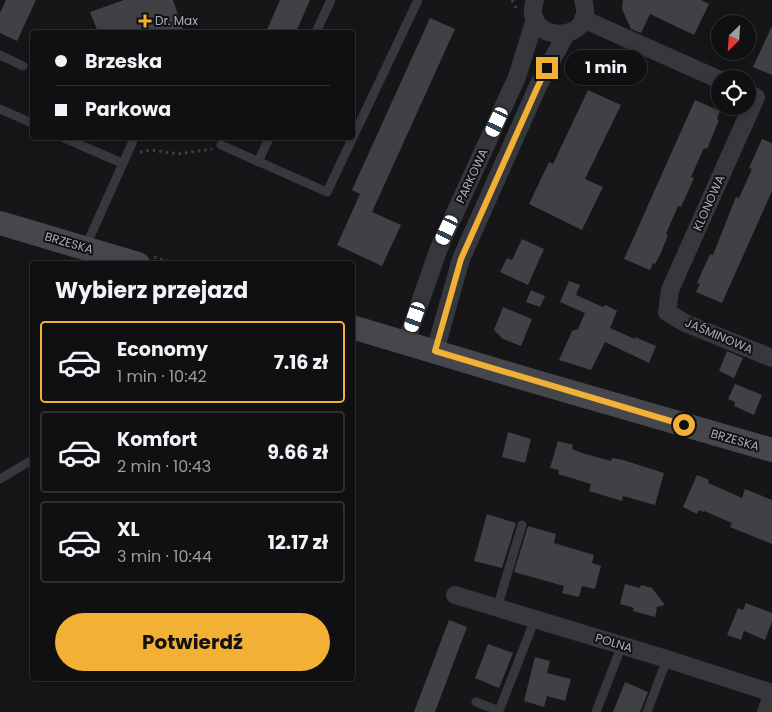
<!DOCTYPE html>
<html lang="pl">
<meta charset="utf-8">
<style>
:root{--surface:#101012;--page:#1e1e20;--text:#f1f3f6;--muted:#9c9d9f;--line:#303032;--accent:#f2b134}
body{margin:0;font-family:Poppins,sans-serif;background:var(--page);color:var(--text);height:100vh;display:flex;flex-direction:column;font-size:19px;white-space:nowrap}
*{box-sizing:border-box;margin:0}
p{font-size:16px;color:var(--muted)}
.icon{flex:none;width:28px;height:28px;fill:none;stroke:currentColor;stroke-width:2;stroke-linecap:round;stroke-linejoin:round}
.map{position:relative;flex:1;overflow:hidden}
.sheet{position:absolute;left:30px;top:261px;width:325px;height:420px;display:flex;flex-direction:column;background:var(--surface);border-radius:5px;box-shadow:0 2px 8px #0003,0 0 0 1px var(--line)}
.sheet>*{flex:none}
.hud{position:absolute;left:30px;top:30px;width:325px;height:110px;border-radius:5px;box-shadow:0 2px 8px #0003,0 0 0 1px var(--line);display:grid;align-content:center;height:110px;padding:0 25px;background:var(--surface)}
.needle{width:32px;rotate:205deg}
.buttons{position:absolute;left:711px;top:15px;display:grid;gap:10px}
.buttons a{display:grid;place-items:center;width:45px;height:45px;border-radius:50%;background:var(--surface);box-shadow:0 2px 8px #0003,0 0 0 1px var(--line);font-size:25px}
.end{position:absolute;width:22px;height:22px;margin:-11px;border:6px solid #f2b134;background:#111;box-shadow:0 0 0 2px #111}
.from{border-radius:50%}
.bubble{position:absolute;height:35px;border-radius:18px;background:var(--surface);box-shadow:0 2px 8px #0003,0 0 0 1px var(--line);font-size:16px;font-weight:700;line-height:35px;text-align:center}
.car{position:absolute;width:15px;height:30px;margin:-15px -8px;border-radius:6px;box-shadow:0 0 4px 1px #0007;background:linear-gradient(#fff 24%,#345 0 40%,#fff 0 76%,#345 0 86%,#fff 0)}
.hud b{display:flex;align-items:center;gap:18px;height:48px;font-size:19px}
.hud b+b{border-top:1px solid var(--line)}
.hud i{width:12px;height:12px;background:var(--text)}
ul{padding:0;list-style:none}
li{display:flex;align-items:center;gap:15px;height:82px;margin:0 10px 8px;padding:0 15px;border:2px solid var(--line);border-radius:5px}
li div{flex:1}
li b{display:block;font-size:19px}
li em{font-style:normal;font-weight:700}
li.selected{border-color:var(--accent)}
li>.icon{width:45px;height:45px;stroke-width:1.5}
h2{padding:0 25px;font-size:22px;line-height:60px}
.primary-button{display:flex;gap:10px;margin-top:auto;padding:10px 25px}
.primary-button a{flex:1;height:58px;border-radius:30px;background:var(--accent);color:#111;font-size:20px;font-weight:700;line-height:58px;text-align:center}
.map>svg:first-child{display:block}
</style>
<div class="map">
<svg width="772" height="712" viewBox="0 0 772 712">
<rect width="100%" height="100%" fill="#161618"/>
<!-- building -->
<path fill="#404145" d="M 6,0 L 36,0 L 17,41 L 0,33 L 0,13 Z
M 124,0 L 173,0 L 184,32 L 98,32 L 90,12 Z
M 280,0 L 310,0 L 296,32 L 266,32 Z
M 623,0 L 701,0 L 709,4 L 694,35 L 650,14 L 641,33 L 631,29 L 622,9 Z
M 430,18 L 455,29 L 372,212 L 401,225 L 382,266 L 337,245 L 360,194 L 352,190 Z
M 772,26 L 772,75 L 753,67 Z
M 588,90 L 621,105 L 585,179 L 603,187 L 582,230 L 529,204 L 549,162 L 553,164 Z
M 695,100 L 720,111 L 717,119 L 719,120 L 707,149 L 704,148 L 691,177 L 694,178 L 681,207 L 678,206 L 666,234 L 668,235 L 660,255 L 655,264 L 653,263 L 650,270 L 624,259 Z
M 762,139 L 772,143 L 772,191 L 722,303 L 696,292 L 700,284 L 697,283 L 710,254 L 713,255 L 736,197 L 739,198 L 752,169 L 749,168 Z
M 522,239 L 544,249 L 528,285 L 500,272 L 507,258 L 512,260 Z
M 569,281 L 580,285 L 576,295 L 603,307 L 606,305 L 617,311 L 610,328 L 635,339 L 635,337 L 656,346 L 649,363 L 605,342 L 591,370 L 559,360 L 572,331 L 578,329 L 585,313 L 560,302 Z
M 531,290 L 545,296 L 540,307 L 526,302 Z
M 503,307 L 532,319 L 521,346 L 503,339 L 494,330 Z
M 727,351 L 743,358 L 734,378 L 719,371 Z
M 735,384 L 762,395 L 754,415 L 734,406 L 735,402 L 728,399 Z
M 508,432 L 531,439 L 525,463 L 502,457 Z
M 558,441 L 573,445 L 572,449 L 582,453 L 611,461 L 612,458 L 623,460 L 664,473 L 655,505 L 623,496 L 622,501 L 589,491 L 591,484 L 558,474 L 559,470 L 550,468 Z
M 697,475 L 709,480 L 708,483 L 742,498 L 745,489 L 772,500 L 772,544 L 730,527 L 732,523 L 704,511 L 704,512 L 699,510 L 697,514 L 683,507 Z
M 487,514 L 516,523 L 502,568 L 474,561 Z
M 528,526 L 556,534 L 554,543 L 594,555 L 592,563 L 601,566 L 595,589 L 582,586 L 579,597 L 562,593 L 564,586 L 514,572 Z
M 625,584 L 640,588 L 641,585 L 652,588 L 665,605 L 657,607 L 655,617 L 633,611 L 634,608 L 620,604 Z
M 746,603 L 772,613 L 772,621 L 765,640 L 744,631 L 741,640 L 727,635 L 738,608 L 743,610 Z
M 449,620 L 467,627 L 435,712 L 414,712 Z
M 488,644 L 513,653 L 499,688 L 475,678 Z
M 535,657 L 550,661 L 547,673 L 571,679 L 565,701 L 547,696 L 544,707 L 524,701 Z
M 625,682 L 648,692 L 640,712 L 613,712 Z"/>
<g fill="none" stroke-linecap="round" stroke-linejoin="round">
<!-- path -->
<path stroke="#3d3f44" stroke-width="3" stroke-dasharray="2.5 4" stroke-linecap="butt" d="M 512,0 L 517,10
M 140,152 L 151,150 L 178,154 L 212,149
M 154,257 L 177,264"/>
<!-- lane -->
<path stroke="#37383d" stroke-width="9" d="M 316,32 L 331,0
M 0,55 L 23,66
M 0,109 L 32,123
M 64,138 L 122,163
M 221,145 L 327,192 L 418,0
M 258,162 L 269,138
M 85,248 L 133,141
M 0,479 L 32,460
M 497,608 L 522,525
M 476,702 L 499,711 L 535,619
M 596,712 L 622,645
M 647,712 L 667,659"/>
<!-- street -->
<path stroke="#37383d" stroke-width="18" d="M 535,0 C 519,44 599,46 583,0
M 583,19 L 720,80
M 756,97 L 670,290 L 667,312 L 685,323 L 772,358
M 406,342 L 439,248 L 517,77 L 535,19
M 435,351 L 461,259 L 538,86 L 566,34
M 455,595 L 667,659 L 772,693
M 766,712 L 772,696"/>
<!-- secondary -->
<path stroke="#45474d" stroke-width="24" d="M 0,223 L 138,264
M 352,327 L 526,379 L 772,450"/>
</g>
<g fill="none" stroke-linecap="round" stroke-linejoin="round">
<!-- route -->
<path stroke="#f2b134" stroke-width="6" d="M 547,68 L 538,86 L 461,259 L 435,351 L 684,425"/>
</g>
<!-- markers -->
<path fill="#f2b134" stroke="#111113" stroke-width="2" d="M142.5 13.5h5v5h5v5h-5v5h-5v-5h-5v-5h5z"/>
<g text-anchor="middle" stroke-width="4" stroke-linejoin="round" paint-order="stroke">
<!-- poi labels -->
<g font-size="12" fill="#a8adb8" stroke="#111113" text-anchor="start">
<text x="155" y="25">Dr. Max</text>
</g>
<!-- street labels -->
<g font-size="12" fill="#a8adb8" stroke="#111113">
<text transform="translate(472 176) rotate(-65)" y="4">PARKOWA</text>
<text transform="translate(709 203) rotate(-66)" y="4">KLONOWA</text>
<text transform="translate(69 243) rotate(16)" y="4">BRZESKA</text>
<text transform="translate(719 336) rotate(23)" y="4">JAŚMINOWA</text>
<text transform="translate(735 440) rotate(16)" y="4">BRZESKA</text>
<text transform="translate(614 643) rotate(17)" y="4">POLNA</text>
</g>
</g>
</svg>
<div class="buttons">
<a><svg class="needle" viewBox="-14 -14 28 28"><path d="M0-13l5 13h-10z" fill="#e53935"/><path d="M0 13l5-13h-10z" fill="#9c9d9f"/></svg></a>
<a><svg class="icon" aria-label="locate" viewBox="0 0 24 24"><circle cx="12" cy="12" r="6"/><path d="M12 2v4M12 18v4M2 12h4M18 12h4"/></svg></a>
</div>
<i class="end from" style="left:684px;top:425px"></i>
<i class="end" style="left:547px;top:68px"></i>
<div class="bubble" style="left:565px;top:50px;width:82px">1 min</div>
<i class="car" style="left:497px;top:122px;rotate:205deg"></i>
<i class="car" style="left:447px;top:230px;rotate:205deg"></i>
<i class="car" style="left:415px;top:317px;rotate:199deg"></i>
<div class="hud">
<b><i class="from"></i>Brzeska</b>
<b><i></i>Parkowa</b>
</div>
<section class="sheet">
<h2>Wybierz przejazd</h2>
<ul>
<li class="selected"><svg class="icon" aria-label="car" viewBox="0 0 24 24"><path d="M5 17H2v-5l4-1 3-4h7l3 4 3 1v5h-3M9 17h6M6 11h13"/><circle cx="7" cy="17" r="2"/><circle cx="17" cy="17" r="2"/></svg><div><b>Economy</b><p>1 min · 10:42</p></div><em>7.16 zł</em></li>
<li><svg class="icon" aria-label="car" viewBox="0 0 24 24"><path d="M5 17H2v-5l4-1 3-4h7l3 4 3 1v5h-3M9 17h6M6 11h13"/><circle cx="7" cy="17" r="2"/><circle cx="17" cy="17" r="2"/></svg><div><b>Komfort</b><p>2 min · 10:43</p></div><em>9.66 zł</em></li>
<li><svg class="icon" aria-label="car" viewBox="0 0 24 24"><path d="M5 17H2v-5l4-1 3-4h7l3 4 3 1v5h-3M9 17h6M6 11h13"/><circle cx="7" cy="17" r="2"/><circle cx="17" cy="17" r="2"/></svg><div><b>XL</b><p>3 min · 10:44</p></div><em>12.17 zł</em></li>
</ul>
<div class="primary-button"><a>Potwierdź</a></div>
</section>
</div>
